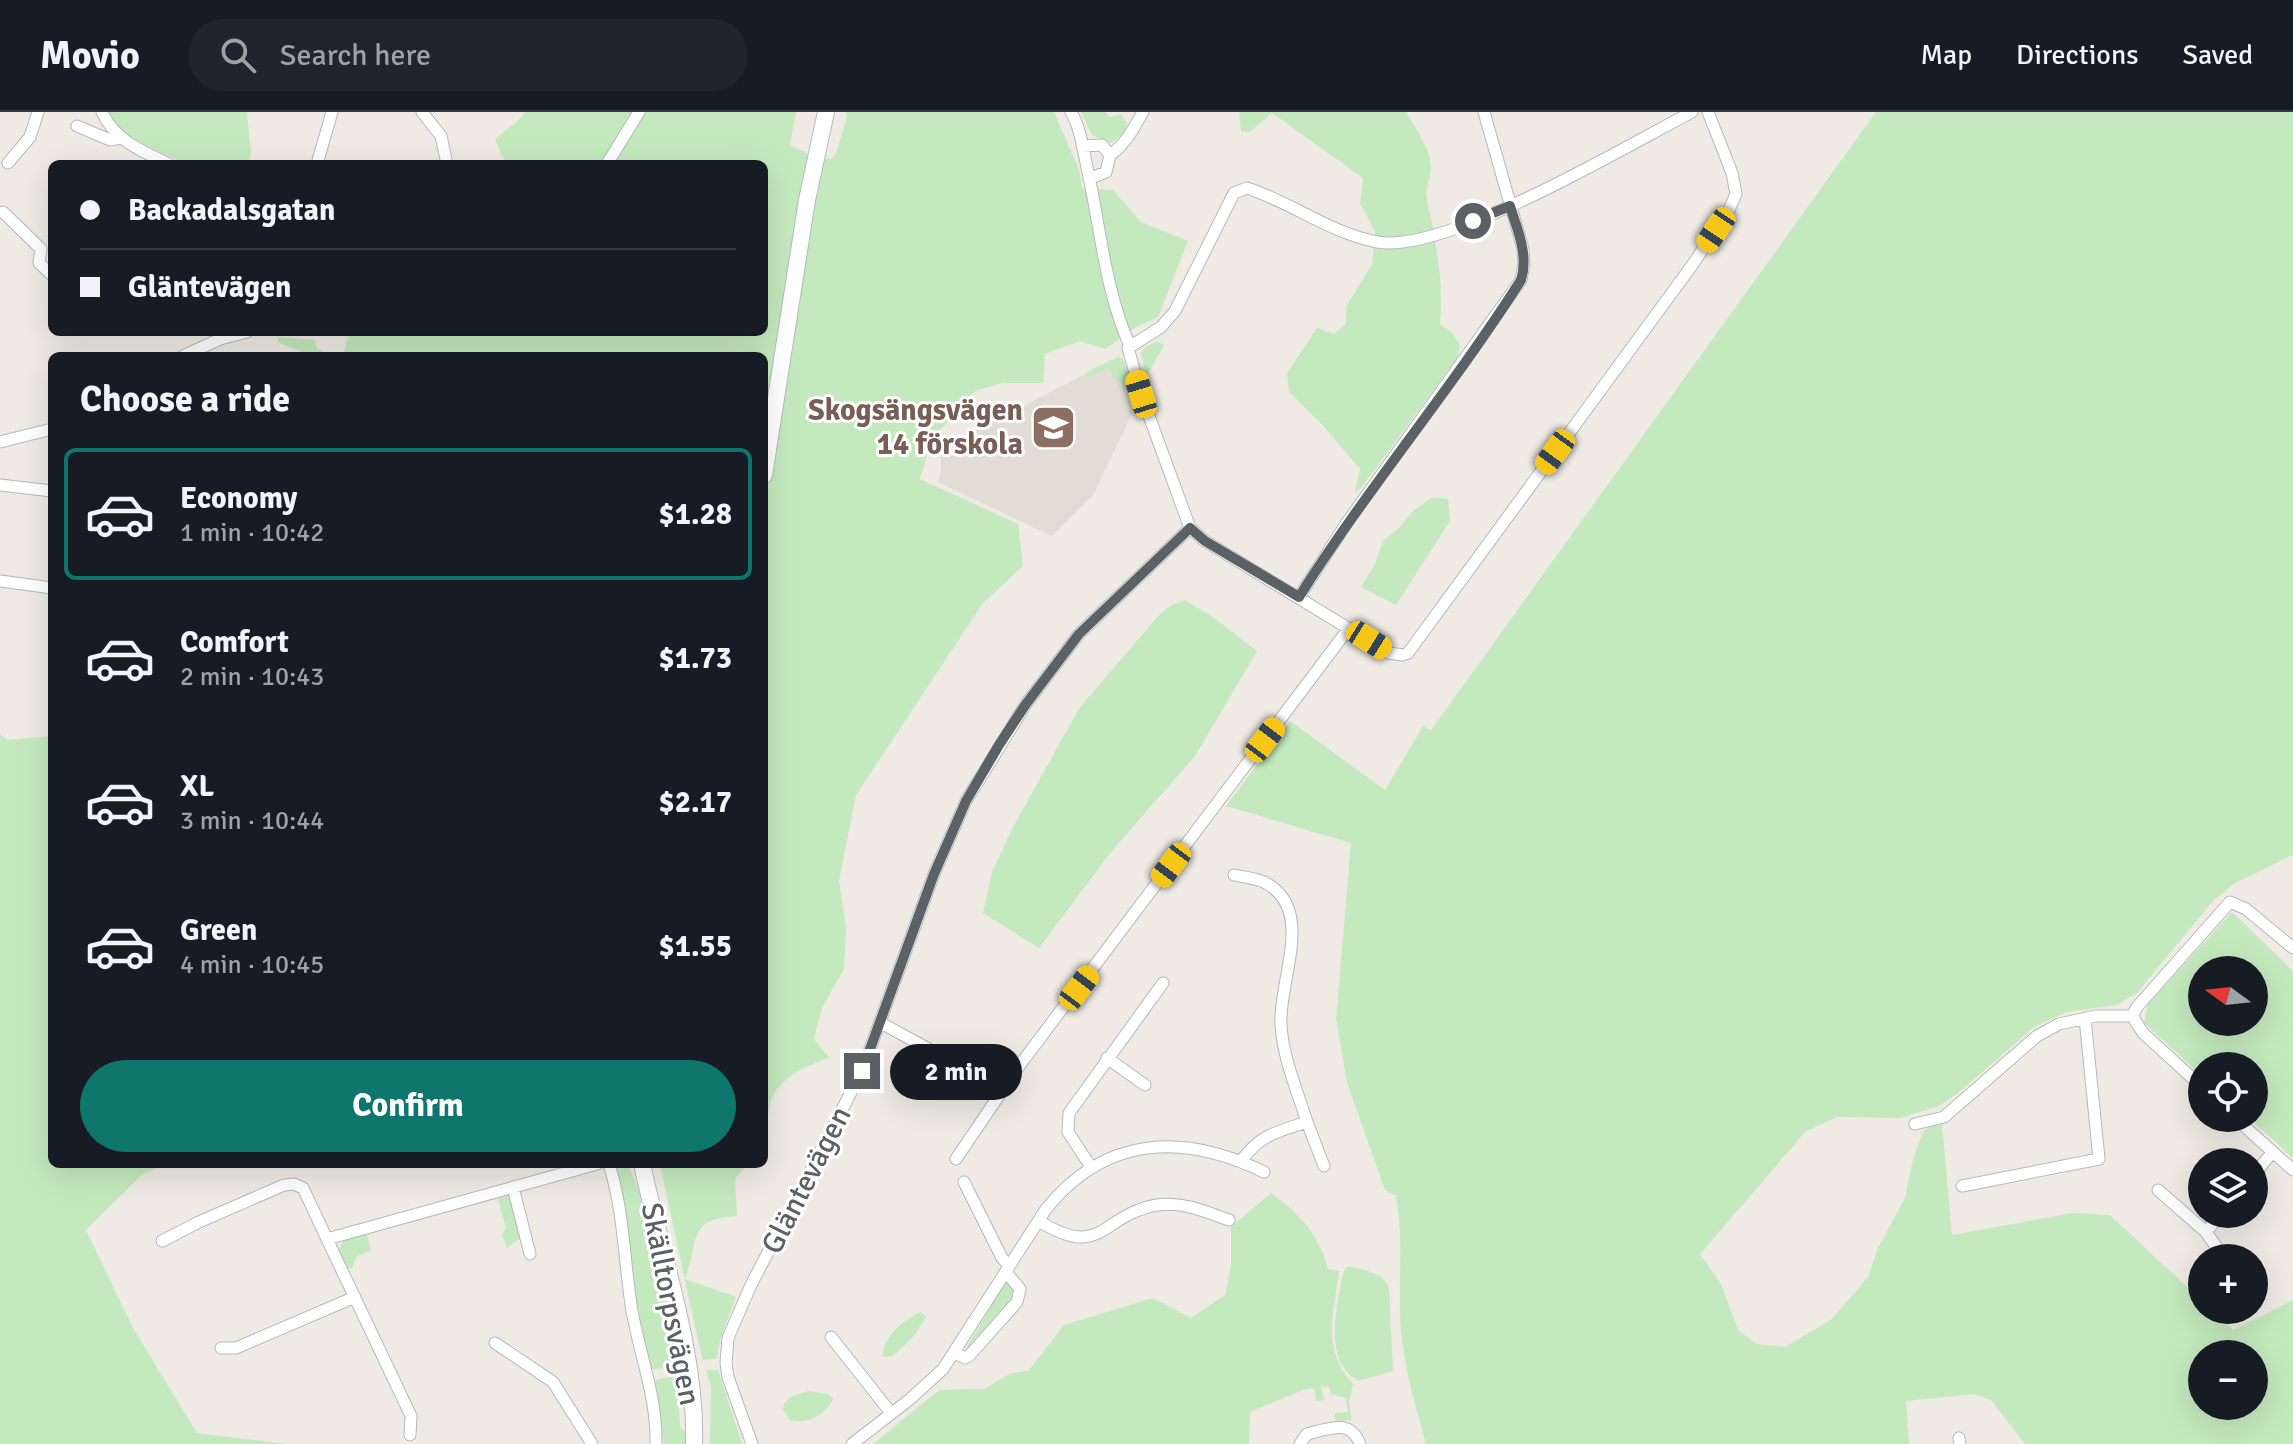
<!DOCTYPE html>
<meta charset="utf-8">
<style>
:root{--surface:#171b24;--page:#20242c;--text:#f1f3f6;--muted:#9ea1a6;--line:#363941;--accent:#0f766e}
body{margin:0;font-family:Signika,sans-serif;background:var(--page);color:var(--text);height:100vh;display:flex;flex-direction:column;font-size:30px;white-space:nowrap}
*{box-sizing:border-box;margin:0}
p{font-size:26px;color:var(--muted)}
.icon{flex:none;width:44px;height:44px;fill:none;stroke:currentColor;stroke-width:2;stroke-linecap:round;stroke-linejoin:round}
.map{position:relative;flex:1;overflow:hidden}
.sheet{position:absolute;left:48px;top:240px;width:720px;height:816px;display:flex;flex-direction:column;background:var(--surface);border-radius:12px;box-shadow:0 8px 32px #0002}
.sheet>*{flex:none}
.guide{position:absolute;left:48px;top:48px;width:720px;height:176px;border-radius:12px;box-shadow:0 8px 32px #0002;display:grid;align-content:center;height:176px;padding:0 32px;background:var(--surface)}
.needle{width:52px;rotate:285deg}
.controls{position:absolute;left:2188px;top:844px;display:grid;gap:16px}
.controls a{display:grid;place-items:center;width:80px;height:80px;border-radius:50%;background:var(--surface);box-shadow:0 8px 32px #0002;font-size:40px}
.end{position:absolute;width:36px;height:36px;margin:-18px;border:10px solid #5c6165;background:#fff;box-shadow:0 0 0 4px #fff}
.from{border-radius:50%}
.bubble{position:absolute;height:56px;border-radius:28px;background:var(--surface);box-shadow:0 8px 32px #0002;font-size:26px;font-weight:700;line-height:56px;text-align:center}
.car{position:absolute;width:24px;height:48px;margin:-24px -12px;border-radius:10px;box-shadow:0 0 6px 2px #0007;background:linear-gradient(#f5c518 24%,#345 0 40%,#f5c518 0 76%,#345 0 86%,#f5c518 0)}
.guide b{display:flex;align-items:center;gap:28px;height:76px;font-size:30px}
.guide b+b{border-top:2px solid var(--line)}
.guide i{width:20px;height:20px;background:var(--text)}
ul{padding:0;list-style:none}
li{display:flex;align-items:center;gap:24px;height:132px;margin:0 16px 12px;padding:0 16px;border:4px solid transparent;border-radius:12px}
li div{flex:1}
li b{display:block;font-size:30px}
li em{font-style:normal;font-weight:700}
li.current{border-color:var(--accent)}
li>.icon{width:72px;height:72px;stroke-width:1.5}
h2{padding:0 32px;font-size:36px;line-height:96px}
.button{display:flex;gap:16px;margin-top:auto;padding:16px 32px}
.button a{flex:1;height:92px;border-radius:48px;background:var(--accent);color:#fff;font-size:32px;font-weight:700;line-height:92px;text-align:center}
header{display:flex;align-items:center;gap:48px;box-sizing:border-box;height:112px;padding:0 40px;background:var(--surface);border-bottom:2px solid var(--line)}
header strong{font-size:38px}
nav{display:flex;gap:44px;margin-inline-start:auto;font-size:28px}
.search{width:560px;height:72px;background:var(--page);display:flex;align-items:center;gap:20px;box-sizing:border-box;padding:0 28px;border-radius:44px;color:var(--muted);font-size:30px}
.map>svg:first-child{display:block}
</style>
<header>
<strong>Movio</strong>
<div class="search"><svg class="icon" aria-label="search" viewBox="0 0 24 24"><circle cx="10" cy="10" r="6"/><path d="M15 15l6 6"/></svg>Search here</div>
<nav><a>Map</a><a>Directions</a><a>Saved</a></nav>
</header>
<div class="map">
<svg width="2293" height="1332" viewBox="0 0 2293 1332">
<rect width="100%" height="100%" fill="#efebe4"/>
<!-- education -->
<path fill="#e1ddd4" d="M 1120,244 L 1136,294 L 1093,383 L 1052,424 L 938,370 L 941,360 L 941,337 Z"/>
<!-- green -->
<path fill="#c4e9be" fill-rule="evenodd" d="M 107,0 L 247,0 L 251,41 L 248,52 L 185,52 L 125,23 Z
M 525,0 L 796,0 L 790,33 L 819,47 L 832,46 L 837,39 L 847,5 L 846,0 L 1054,0 L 1079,58 L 1082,76 L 1113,78 L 1141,110 L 1188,129 L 1158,205 L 1138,214 L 1105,237 L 1080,229 L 1045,242 L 1043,271 L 1003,271 L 975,279 L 932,327 L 920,367 L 1018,412 L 1023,454 L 983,491 L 856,683 L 839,769 L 846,816 L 844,857 L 822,896 L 814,927 L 830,946 C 809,952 780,965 772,986 C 767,999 769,1013 764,1026 L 764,244 L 343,244 L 348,225 L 344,220 L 764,220 L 764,52 L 506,52 L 495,28 C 504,16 518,13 525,0 Z
M 1081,0 L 1105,0 L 1110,5 L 1121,2 L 1127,10 L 1126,19 L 1111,31 L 1092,23 Z
M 1239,0 L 1406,0 C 1415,16 1432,38 1431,57 C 1431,68 1424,77 1427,88 C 1436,130 1444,169 1440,212 L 1451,220 L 1460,232 L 1458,245 L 1361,376 L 1355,380 L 1360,357 L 1318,308 L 1289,280 L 1287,261 L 1317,216 L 1334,222 L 1346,212 L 1346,195 L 1372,152 L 1375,119 L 1360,92 L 1363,66 L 1272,1 L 1250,20 L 1241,19 Z
M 1876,0 L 2293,0 L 2293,743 L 2235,771 L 2212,790 L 2137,881 L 2117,893 L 2067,900 L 2034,915 L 1957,982 L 1939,994 L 1900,1006 L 1837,1005 L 1806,1019 L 1700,1142 L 1721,1172 L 1738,1218 L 1757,1232 L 1785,1235 L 1831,1208 L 1868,1165 L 1878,1136 L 1905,1086 L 1913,1048 L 1923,1020 L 1930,1014 L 1942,1012 L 1952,1123 L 2072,1101 L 2110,1103 L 2202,1189 L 2202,1198 L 2211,1198 L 2233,1218 L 2293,1188 L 2293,1332 L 2025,1332 L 1991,1288 L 1973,1282 L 1906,1289 L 1909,1332 L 1426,1332 C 1417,1298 1406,1263 1402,1228 C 1396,1180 1405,1131 1396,1084 L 1385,1078 L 1347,971 L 1336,907 L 1351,731 L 1226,694 L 1290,609 L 1385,678 L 1423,614 L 1431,618 ZM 2202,1242 L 2254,1242 L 2254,1294 L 2202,1294 Z
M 277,225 L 315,228 L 316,235 L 330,244 L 303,244 L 304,241 L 279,231 Z
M 1158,229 L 1164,233 L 1147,264 L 1141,242 L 1145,235 Z
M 1116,246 L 1123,247 L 1131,268 L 1129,275 L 1125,275 L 1114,266 L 1108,256 L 1088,265 L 1085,261 Z
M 1433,385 L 1448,387 L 1450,409 L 1396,493 L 1361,475 L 1375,452 L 1383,429 L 1399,416 L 1413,399 Z
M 1185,488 L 1210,503 L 1257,539 L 1195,644 L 1111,740 L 1039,836 L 983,801 L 992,760 L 1013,715 L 1080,595 L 1160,502 L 1170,494 Z
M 0,622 L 7,628 L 52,624 L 52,1052 L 164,1052 L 142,1063 L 86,1118 L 133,1216 L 197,1321 L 286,1332 L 0,1332 Z
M 2232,800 L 2293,859 L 2293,1046 L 2249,1006 L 2254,1006 L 2254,954 L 2202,954 L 2202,964 L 2144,911 L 2148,892 ZM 2202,858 L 2254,858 L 2254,910 L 2202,910 Z
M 614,1052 L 628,1052 L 644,1092 L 677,1243 L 671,1256 L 653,1257 C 635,1229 634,1159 628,1125 C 624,1100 619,1076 614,1052 Z
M 660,1052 L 748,1052 L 735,1066 L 737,1104 C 686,1107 700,1127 685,1167 L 736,1185 L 720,1228 L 717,1247 L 703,1248 L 702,1245 L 692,1201 Z
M 1271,1081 C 1299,1101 1320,1124 1328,1157 L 1339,1159 C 1334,1201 1321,1238 1353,1272 L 1349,1290 L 1352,1308 L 1335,1311 L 1335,1301 L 1348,1300 L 1346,1286 L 1331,1282 L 1328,1274 L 1321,1275 L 1324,1288 L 1316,1289 L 1314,1276 L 1303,1278 L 1250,1300 L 1249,1332 L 873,1332 L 939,1278 L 984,1277 L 1010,1262 L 1029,1258 L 1064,1213 L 1153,1186 L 1191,1206 L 1225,1183 L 1231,1154 L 1231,1115 Z
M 509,1084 L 521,1126 L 507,1136 L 502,1123 L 506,1116 L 498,1087 Z
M 367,1122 L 371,1139 L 357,1144 L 352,1156 L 347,1157 L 339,1138 L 343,1129 Z
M 1352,1155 C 1367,1159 1384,1160 1389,1177 L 1393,1259 L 1359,1269 C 1322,1251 1337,1193 1343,1161 L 1347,1155 Z
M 1009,1170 L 1012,1171 L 1017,1184 L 970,1239 L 965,1238 L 1005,1171 Z
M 921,1200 L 926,1205 L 914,1224 L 893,1244 L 883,1245 C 882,1225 904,1207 921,1200 Z
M 706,1258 L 718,1258 L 742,1332 L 710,1332 L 711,1275 Z
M 674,1264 L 678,1274 L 680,1315 L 685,1319 L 685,1332 L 664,1332 L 655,1268 Z
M 808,1279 L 828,1282 L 833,1287 C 826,1303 806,1313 790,1308 L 783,1298 L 784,1291 L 792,1284 Z"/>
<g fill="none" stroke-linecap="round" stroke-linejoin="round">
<defs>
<path id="street" d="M 102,0 C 115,29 142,39 169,52
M 422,0 L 441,24 L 447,52
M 1071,0 C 1082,19 1084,44 1089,65 C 1101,121 1106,181 1130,234
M 1692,0 C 1626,34 1444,143 1377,130 C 1330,121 1291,90 1247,76 L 1234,81 L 1175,199 L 1161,215 L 1128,236 L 1141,282 L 1190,416 L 1205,429 L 1389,541 L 1403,543 L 1408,541 L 1693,152 L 1729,98 L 1736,82 L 1732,61 L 1708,0
M 77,14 L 110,28 L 121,26
M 1082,34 L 1102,33 L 1110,43 L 1106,60 L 1089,67
M 1110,43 C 1125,33 1134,16 1143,0
M 8,51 L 30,25 L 38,0
M 317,52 L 332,0
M 607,52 L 639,0
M 3,100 L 41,137 L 39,151 L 52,163
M 183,244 L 220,227 L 247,220
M 0,330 L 52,317
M 0,373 L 52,379
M 0,469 L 52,476
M 1299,485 L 1346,412 L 1521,168 L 1524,152 L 1523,137 L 1484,0
M 1234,763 C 1243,765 1255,766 1264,770 C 1317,797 1278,868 1281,913 C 1283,946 1297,978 1307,1010 C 1277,1020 1261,1022 1241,1049
M 881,911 L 991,971 L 999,974 L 1007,970 L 1349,516
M 1107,946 L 1145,973
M 2202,975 L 2143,921 L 2132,904 L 2137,895 L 2230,790 L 2246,797 L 2293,836
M 2235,1006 L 2293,1058
M 1307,1010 L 1324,1054
M 1915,1012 L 1944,1005 L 2037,924 L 2059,912 L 2096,904 L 2132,904
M 956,1047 L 1002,979 L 1003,972
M 609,1052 C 624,1099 624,1150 632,1199 C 640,1244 657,1285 656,1332
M 1091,1055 L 1068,1020 L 1069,1001 L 1163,871
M 2254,1062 L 2272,1041
M 964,1070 L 1002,1146 L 1009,1154
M 1962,1074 L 2099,1047 L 2085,906
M 513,1075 L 530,1142
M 2158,1078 L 2206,1120 L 2224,1146
M 1039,1109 C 1103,1149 1100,1103 1157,1093 C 1182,1089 1206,1100 1229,1108
M 2206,1120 L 2221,1102
M 162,1129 L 199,1110 L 284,1073 L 294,1072 L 303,1076 L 327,1127
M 831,1225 L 891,1301
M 495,1231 L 553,1270 L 592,1332
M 221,1236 L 236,1236 L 355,1185
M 955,1241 L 965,1246 L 969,1244 L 1017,1190 L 1020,1177 L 1006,1160
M 410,1323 L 411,1304 L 327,1127 L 597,1052
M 1959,1326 L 1960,1332
M 752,1332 L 728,1265 L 726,1251 L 728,1226 L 751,1173 L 862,959 L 934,762 L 966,689 L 1026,592 L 1079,522 L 1190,416
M 852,1332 L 909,1288 L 943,1257 L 1046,1097 C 1106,1023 1183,1021 1264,1060
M 1300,1332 L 1307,1322 C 1329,1317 1350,1306 1360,1332"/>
<path id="secondary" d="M 764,363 L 807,88 L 826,0
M 642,1052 C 661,1142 697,1241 694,1332"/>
</defs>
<!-- street casing -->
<use href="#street" stroke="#b4b8bc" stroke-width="13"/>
<!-- secondary casing -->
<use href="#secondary" stroke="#b5babf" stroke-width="18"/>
<!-- street -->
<use href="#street" stroke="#fff" stroke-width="11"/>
<!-- secondary -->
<use href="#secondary" stroke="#fff" stroke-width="16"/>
</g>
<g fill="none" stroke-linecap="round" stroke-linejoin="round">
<!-- route -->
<path stroke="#5c6165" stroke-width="10" d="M 862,959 L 934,762 L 966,689 L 999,633 L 1026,592 L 1079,522 L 1190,416 L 1205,429 L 1299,485 C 1368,375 1452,277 1521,168 C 1529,143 1517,117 1510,94 L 1473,109"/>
</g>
<!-- icons -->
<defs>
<symbol id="school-square" viewBox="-11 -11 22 22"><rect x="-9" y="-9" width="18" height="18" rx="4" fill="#8d6e63" stroke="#fff"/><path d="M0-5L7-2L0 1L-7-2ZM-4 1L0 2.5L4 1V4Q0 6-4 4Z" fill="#fff"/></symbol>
</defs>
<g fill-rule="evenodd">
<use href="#school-square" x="1028" y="290" width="51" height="51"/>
</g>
<g text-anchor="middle" stroke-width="6" stroke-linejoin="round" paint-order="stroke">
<!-- education labels -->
<g font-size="30" font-weight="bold" fill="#785e54" stroke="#fff" text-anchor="end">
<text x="1023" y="308">Skogsängsvägen<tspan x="1023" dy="34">14 förskola</tspan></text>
</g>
<!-- street labels -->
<g font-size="30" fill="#5c6165" stroke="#fff">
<text transform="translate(806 1068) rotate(-63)" y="10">Gläntevägen</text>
<text transform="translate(671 1192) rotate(79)" y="10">Skälltorpsvägen</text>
</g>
</g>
</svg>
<div class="controls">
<a><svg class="needle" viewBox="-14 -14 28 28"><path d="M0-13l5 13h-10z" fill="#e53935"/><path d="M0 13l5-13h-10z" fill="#9ea1a6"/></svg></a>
<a><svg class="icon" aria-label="locate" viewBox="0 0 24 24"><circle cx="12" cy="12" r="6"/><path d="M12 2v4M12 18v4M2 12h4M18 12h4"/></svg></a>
<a><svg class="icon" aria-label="layers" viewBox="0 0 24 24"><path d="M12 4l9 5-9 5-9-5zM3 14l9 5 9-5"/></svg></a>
<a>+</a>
<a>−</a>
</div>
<i class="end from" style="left:1473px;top:109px"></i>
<i class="end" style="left:862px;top:959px"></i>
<div class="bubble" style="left:890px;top:932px;width:132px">2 min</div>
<i class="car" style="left:1716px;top:118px;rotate:214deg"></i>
<i class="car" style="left:1141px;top:282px;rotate:343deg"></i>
<i class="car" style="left:1555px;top:340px;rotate:216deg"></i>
<i class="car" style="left:1369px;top:528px;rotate:122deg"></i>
<i class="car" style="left:1265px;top:628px;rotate:37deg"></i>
<i class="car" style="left:1171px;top:753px;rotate:217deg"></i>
<i class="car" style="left:1079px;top:876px;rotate:37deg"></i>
<div class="guide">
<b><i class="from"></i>Backadalsgatan</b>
<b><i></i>Gläntevägen</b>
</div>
<section class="sheet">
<h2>Choose a ride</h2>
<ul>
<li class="current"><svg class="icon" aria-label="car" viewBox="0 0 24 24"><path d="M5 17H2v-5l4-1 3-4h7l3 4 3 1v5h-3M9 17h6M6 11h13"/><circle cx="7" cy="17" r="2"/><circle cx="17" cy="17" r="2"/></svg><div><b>Economy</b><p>1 min · 10:42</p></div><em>$1.28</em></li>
<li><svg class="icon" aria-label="car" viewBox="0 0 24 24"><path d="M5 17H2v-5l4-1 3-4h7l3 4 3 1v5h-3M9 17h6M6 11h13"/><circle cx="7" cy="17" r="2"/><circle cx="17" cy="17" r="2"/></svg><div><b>Comfort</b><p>2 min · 10:43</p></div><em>$1.73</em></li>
<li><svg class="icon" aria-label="car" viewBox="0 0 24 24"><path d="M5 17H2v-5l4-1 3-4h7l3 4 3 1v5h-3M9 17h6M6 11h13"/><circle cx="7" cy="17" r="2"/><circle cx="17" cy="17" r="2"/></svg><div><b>XL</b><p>3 min · 10:44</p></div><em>$2.17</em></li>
<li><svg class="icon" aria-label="car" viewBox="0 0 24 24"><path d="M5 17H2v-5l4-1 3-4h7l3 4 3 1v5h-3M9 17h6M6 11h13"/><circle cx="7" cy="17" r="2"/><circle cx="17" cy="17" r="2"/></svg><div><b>Green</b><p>4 min · 10:45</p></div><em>$1.55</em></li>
</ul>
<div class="button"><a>Confirm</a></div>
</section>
</div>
